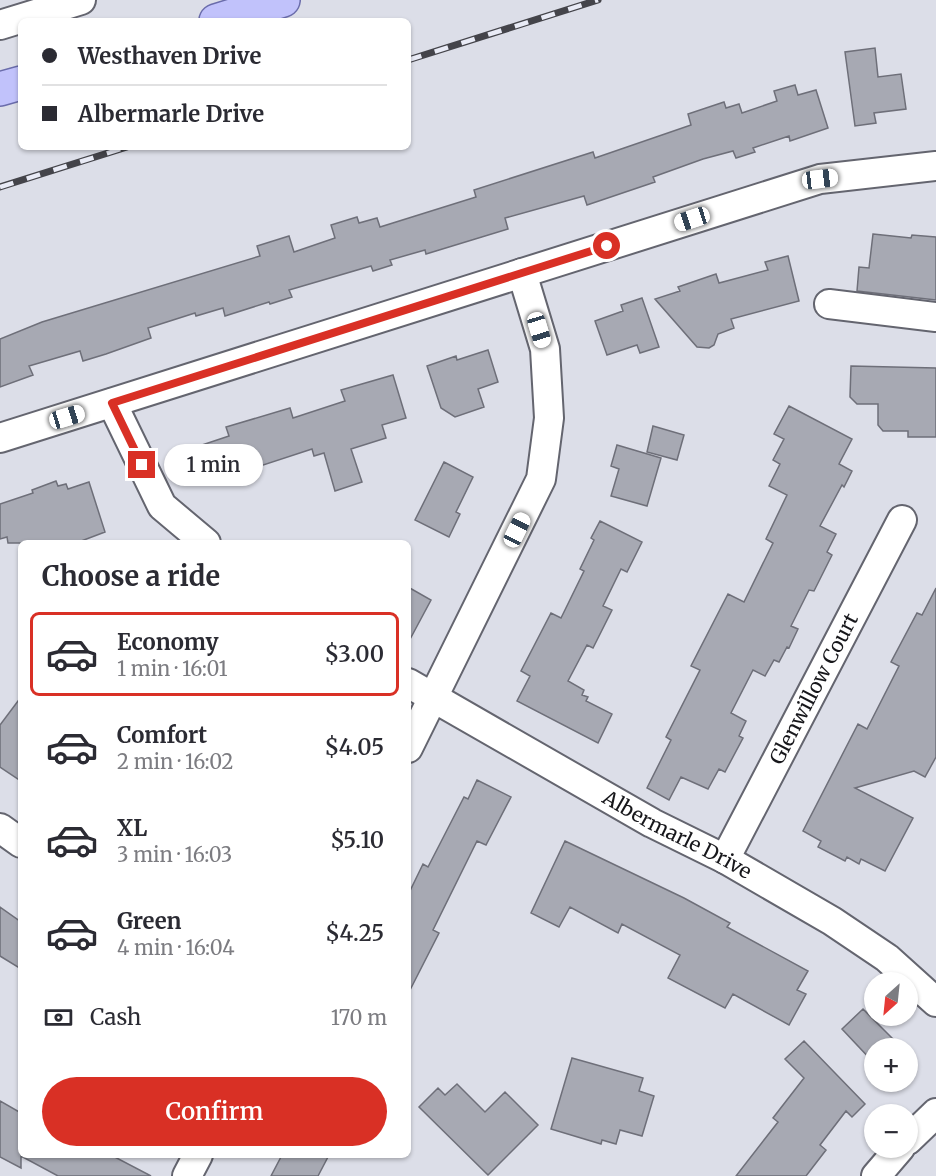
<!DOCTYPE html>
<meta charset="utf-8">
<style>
:root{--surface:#fff;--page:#f7f7f7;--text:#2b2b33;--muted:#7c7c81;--line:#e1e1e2;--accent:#d93025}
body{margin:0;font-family:Merriweather,serif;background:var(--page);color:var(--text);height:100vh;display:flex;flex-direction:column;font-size:22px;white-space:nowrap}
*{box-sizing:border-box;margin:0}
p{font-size:20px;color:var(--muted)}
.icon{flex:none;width:33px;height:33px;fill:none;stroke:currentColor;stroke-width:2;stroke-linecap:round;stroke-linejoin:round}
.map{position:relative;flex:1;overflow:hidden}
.side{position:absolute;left:18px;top:540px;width:393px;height:618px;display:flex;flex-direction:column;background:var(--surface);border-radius:9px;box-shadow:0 2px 4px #0004}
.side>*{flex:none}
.banner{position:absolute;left:18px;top:18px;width:393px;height:132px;border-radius:9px;box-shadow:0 2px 4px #0004;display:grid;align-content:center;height:132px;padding:0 24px;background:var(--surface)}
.needle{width:39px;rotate:207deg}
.controls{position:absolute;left:864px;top:972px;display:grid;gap:12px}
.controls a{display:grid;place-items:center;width:54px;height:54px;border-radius:50%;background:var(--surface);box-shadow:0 2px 4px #0004;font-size:30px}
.end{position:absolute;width:27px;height:27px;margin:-14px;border:8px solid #d93025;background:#fff;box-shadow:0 0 0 3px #fff}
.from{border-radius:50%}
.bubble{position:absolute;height:42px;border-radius:21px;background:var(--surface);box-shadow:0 2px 4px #0004;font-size:20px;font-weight:600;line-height:42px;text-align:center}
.car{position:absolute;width:18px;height:36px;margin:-18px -9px;border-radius:8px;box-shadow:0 0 4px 2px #0007;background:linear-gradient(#fff 24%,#345 0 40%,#fff 0 76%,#345 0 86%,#fff 0)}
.banner b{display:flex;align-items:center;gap:21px;height:57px;font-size:22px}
.banner b+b{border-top:2px solid var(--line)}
.banner i{width:15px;height:15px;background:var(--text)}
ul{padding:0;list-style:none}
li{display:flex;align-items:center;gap:18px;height:84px;margin:0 12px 9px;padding:0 12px;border:3px solid transparent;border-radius:9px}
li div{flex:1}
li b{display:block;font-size:22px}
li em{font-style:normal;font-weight:600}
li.on{border-color:var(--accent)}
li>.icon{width:54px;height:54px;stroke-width:1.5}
h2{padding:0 24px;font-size:27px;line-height:72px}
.pay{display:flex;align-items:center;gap:15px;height:66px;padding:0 24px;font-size:22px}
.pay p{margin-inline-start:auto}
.cta{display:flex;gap:12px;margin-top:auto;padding:12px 24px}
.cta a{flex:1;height:69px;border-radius:36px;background:var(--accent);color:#fff;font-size:24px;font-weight:600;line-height:69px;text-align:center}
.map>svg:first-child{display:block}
</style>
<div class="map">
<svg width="936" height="1176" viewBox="0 0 936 1176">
<rect width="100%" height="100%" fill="#dcdee8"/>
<!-- building -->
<path fill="#a7a9b3" stroke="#6e6f79" stroke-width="1.5" d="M 875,48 L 878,77 L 901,74 L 906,109 L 874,113 L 876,123 L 855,126 L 845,52 Z
M 795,85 L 798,95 L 816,90 L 828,128 L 790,141 L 789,136 L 753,148 L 755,152 L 736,158 L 733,151 L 703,159 L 653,177 L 655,182 L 587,205 L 584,196 L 505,218 L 508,229 L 426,254 L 425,250 L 390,260 L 392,265 L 373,271 L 371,266 L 289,290 L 292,297 L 270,304 L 269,302 L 225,316 L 223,308 L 196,316 L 195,313 L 148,328 L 151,338 L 106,354 L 83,361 L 80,351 L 29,366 L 33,375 L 0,387 L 0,339 L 42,322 L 260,256 L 257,246 L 289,236 L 294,252 L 335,238 L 331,225 L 357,217 L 359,223 L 377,218 L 380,227 L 476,197 L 474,190 L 593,152 L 595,158 L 691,125 L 688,114 L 724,102 L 726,108 L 739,104 L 742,113 L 777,101 L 774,91 Z
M 873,234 L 911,238 L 912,235 L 936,237 L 936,300 L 857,291 L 859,267 L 869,268 Z
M 788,256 L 799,301 L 731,319 L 734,328 L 718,334 L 714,345 L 709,348 L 697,347 L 655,299 L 680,291 L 678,287 L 716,274 L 719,283 L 768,270 L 765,262 Z
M 642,298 L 659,347 L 640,353 L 637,345 L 607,355 L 595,321 L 623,311 L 621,305 Z
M 488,350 L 498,382 L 478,389 L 484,407 L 455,417 L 441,408 L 427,366 L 456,356 L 457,360 Z
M 851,366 L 936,368 L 936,437 L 908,437 L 908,431 L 883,431 L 878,425 L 878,404 L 857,404 L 850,397 Z
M 393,375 L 406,418 L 382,425 L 386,438 L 351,449 L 362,482 L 335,491 L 324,453 L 314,456 L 312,449 L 214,481 L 202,445 L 229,436 L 226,427 L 290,408 L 293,418 L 345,401 L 341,390 Z
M 789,406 L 852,439 L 839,464 L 852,471 L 844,487 L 842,485 L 820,526 L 836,534 L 827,552 L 832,555 L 814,591 L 809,590 L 791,626 L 798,629 L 789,648 L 787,647 L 779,662 L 774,660 L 765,676 L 753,670 L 731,713 L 746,721 L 739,736 L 743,738 L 725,772 L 719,769 L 708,789 L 681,777 L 669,800 L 647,788 L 671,740 L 666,737 L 700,670 L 691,666 L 728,594 L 744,602 L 773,543 L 766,539 L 787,495 L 769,486 L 780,464 L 773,460 L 784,439 L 774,434 Z
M 653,426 L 684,435 L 677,460 L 647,452 Z
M 617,445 L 661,458 L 647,506 L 611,496 L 619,469 L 611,466 Z
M 444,462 L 473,477 L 456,512 L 460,514 L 449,537 L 415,520 Z
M 56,481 L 58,486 L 66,484 L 68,489 L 89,482 L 105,532 L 76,543 L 8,543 L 7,537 L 0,539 L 0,504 L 33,493 L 32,490 Z
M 600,521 L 642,542 L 627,572 L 621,569 L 603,606 L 612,610 L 593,648 L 587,645 L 568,681 L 584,690 L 582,695 L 588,697 L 586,701 L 612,714 L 598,743 L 517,701 L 530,676 L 521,671 L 551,613 L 561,618 L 584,571 L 580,569 L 594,540 L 591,538 Z
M 408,587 L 431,600 L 408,643 Z
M 936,588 L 936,757 L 925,777 L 914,771 L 855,788 L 913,818 L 885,871 L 861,859 L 859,864 L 847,857 L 845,861 L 818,847 L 821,841 L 803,831 L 858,724 L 867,729 L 899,666 L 891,662 L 917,613 L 922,615 Z
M 21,697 L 21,781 L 0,767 L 0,725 Z
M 477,780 L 511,797 L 486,845 L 477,841 L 433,930 L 439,933 L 408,994 L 408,895 L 423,864 L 428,867 L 464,797 L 468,799 Z
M 565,841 L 684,898 L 730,923 L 727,927 L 808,971 L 797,990 L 806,994 L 789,1025 L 733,994 L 725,1008 L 668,978 L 680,955 L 622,924 L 618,933 L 570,907 L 559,927 L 531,913 Z
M 0,907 L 21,922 L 21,969 L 0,956 Z
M 863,1009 L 902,1048 L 874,1048 L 874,1063 L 842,1029 Z
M 804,1041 L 865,1104 L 852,1117 L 846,1111 L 820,1145 L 826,1150 L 806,1176 L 736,1176 L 778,1122 L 773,1118 L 804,1078 L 785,1059 Z
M 572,1058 L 643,1078 L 639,1091 L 654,1096 L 642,1136 L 620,1130 L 616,1144 L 602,1140 L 601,1144 L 551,1129 Z
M 457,1084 L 485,1112 L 505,1092 L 538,1125 L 488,1175 L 419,1107 L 438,1088 L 445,1095 Z
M 0,1101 L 21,1113 L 21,1155 L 111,1155 L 151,1176 L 58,1176 L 21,1156 L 21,1168 L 0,1157 Z
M 282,1155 L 329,1155 L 318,1176 L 271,1176 Z"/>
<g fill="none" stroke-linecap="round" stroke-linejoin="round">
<defs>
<g id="minor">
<path d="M 0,25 L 81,0"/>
<path d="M 829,304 L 936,317"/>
<path d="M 112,403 L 162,506 L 206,543"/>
<path d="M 0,438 L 820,179 L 936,166"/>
<path id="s1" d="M 408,683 L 652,823 L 725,859 L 832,921 L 887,958 L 936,1002"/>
<path d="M 408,748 L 541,479 L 549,418 L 545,349 L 522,273"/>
<path d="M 0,828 L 21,843"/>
<path id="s2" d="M 725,859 L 902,520"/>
<path d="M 908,1140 L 936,1113"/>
<path d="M 187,1176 L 198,1155"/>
<path d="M 876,1176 L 900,1148"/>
</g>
<path id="major" d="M 216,21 L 283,0
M 0,89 L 21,83"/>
</defs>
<!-- minor casing -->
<use href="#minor" stroke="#64656f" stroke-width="32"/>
<!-- major casing -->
<use href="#major" stroke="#6a6cab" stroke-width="36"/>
<!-- minor -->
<use href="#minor" stroke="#fff" stroke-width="28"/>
<!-- major -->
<use href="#major" stroke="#c1c2fb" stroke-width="33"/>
<defs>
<path id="rail" d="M 408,60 L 598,0
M 0,187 L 127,147"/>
</defs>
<!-- rail casing -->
<use href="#rail" stroke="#44444a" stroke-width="7"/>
<!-- rail -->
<use href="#rail" stroke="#e9ebf6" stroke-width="4.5" stroke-dasharray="14" stroke-linecap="butt"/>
</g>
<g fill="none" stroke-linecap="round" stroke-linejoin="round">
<!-- route -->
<path stroke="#d93025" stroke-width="8" d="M 142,465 L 112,403 L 607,246"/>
</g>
<g text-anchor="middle" stroke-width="4.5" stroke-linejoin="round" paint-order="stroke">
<!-- street labels -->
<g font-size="20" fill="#17171b" stroke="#e9ebf6">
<text dy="7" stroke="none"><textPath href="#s2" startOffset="192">Glenwillow Court</textPath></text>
<text dy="7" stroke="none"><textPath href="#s1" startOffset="309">Albermarle Drive</textPath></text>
</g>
</g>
</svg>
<div class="controls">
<a><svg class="needle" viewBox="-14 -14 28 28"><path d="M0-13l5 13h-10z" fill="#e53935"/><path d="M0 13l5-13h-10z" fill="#7c7c81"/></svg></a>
<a>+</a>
<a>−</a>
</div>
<i class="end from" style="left:607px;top:246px"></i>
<i class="end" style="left:142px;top:465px"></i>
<div class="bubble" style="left:164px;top:444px;width:99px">1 min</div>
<i class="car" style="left:820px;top:179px;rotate:83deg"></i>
<i class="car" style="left:692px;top:219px;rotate:252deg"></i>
<i class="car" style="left:539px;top:330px;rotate:163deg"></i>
<i class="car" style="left:67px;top:417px;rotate:73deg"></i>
<i class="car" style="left:517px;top:530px;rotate:26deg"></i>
<div class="banner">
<b><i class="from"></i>Westhaven Drive</b>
<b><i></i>Albermarle Drive</b>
</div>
<section class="side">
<h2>Choose a ride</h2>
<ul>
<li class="on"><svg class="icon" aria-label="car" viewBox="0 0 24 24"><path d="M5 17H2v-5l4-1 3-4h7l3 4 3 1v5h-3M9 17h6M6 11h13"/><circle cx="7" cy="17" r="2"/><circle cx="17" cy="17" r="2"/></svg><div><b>Economy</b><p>1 min · 16:01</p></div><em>$3.00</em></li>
<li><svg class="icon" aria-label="car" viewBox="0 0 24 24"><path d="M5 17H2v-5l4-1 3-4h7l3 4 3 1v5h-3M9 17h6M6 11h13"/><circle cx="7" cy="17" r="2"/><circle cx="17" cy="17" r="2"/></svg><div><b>Comfort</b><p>2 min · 16:02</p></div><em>$4.05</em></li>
<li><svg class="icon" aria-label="car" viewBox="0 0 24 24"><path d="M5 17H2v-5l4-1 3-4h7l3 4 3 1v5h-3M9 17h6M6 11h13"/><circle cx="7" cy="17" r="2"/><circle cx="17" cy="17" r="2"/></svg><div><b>XL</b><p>3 min · 16:03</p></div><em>$5.10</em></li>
<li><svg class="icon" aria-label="car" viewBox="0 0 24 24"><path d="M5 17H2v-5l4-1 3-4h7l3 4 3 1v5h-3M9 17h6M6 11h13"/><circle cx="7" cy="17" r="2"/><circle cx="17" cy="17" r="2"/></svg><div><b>Green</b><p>4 min · 16:04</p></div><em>$4.25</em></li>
</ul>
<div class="pay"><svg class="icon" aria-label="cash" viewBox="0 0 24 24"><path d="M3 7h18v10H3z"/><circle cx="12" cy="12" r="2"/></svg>Cash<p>170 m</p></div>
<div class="cta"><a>Confirm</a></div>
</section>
</div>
